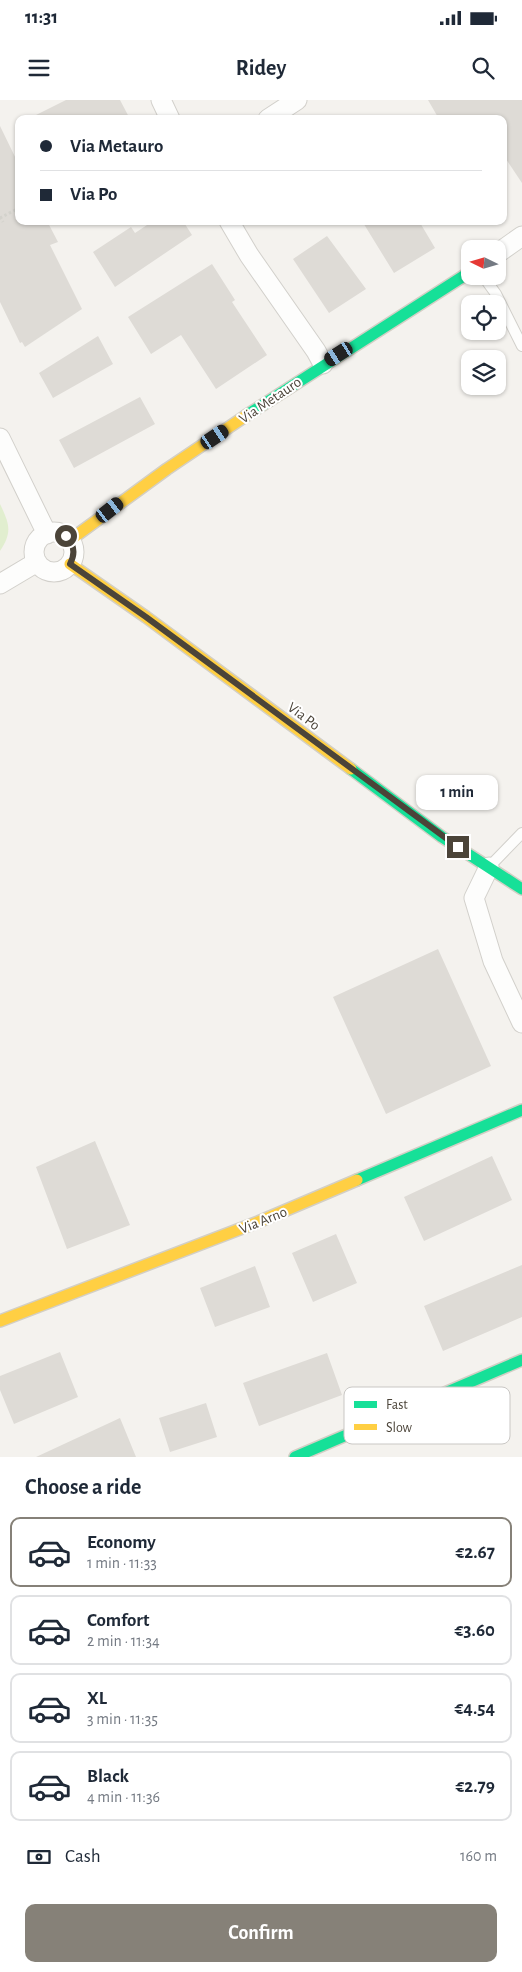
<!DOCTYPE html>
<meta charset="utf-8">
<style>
:root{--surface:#fff;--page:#f6f6f7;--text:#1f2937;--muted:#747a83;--line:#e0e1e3;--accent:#868178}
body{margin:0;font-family:"Alegreya Sans",sans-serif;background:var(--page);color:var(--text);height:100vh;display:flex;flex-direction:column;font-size:19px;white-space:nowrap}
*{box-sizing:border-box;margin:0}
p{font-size:16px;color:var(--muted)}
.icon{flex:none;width:28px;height:28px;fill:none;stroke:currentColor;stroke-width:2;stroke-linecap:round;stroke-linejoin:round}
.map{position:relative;height:1357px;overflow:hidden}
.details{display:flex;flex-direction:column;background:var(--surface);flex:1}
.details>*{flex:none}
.guide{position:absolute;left:15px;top:15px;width:492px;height:110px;border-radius:10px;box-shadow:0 1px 4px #0004;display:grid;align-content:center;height:110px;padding:0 25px;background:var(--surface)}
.needle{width:32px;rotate:275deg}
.controls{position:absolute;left:461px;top:140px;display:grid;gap:10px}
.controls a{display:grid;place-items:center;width:45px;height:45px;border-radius:10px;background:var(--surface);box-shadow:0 1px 4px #0004;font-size:25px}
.end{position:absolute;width:22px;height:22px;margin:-11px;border:6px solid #4b4439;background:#fff;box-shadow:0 0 0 2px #fff}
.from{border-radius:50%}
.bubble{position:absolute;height:35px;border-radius:10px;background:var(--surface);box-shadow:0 1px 4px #0004;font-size:16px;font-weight:700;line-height:35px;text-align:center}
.car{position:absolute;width:15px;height:30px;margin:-15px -8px;border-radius:6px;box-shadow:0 0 4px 1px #0007;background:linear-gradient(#222 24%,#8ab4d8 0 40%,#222 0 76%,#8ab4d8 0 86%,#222 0)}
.guide b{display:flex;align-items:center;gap:18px;height:48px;font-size:19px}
.guide b+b{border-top:1px solid var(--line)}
.guide i{width:12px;height:12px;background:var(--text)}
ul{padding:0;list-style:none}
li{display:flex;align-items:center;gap:15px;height:70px;margin:0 10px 8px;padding:0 15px;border:2px solid var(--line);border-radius:10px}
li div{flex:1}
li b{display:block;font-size:19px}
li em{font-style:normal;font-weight:700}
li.selected{border-color:var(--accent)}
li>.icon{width:45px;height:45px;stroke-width:1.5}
h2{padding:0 25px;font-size:22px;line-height:60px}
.pay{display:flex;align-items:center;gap:12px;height:55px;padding:0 25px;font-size:19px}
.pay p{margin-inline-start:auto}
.cta{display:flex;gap:10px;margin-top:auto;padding:10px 25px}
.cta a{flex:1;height:58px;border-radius:10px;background:var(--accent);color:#fff;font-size:20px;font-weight:700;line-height:58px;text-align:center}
.status{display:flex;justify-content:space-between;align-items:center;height:35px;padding:0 25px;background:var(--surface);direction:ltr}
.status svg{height:14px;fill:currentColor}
header{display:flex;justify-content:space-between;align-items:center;height:65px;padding:0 25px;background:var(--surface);font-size:22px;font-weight:700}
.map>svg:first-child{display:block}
</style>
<div class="status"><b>11:31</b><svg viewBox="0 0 49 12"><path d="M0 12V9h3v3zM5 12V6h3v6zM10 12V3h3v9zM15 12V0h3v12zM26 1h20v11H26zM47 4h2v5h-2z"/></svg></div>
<header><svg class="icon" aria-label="menu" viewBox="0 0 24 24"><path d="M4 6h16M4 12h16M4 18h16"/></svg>Ridey<svg class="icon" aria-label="search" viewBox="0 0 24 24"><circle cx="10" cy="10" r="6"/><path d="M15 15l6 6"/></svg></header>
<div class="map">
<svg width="522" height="1357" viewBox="0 0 522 1357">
<rect width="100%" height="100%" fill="#f4f2ee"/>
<!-- green -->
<path fill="#e1eecf" d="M 0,404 C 9,423 13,432 0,451 Z"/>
<!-- building -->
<path fill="#dedbd6" d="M 66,0 L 120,0 L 130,19 L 28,19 Z
M 428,0 L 522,0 L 522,83 L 504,56 L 504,19 L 439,19 Z
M 0,26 L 19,65 L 19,121 L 47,121 L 58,142 L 50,145 L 82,209 L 25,247 L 22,242 L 20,243 L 0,202 Z
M 153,121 L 183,121 L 192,135 L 115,187 L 93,152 L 131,127 L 135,133 Z
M 362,121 L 419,121 L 435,148 L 394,173 Z
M 327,136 L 366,189 L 329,213 L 293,159 Z
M 212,164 L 235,200 L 232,202 L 267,255 L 216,289 L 181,235 L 151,254 L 128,217 Z
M 98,236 L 113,264 L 53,298 L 39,273 Z
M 140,297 L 155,324 L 74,368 L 59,340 Z
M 438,849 L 491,966 L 386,1014 L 333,897 Z
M 95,1041 L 130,1125 L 67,1149 L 36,1067 Z
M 492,1056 L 512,1100 L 424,1141 L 404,1097 Z
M 336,1134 L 357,1183 L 313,1202 L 292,1153 Z
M 522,1165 L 522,1217 L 443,1251 L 424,1206 Z
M 255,1166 L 270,1207 L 215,1227 L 200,1188 Z
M 60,1252 L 78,1297 L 14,1324 L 0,1290 L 0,1276 Z
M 327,1253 L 342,1295 L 259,1326 L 243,1283 Z
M 206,1303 L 217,1337 L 170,1352 L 159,1318 Z
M 120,1318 L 136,1357 L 36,1357 Z"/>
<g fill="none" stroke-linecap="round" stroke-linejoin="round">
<defs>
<path id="lane" d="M 483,176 L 496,194 L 522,246
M 490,766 L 522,733"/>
<path id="street" d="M 161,0 L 170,19
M 268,19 L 297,0
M 229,121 L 249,155 L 316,251 L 323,264
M 498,153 L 522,136
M 0,338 L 47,434
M34 452a20 20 0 1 1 40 0a20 20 0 1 1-40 0Z
M 0,484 L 37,462
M 489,767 L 474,798 L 493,861 L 522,923"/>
<path id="fast" d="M 247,315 L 470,172
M 351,669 L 442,737 L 522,789
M 357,1080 L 522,1010
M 295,1357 L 522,1260"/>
<path id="slow" d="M 70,440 L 167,369 L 247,315
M 70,464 L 146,517 L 351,669
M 0,1221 L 258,1122 L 357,1080"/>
</defs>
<!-- lane casing -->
<use href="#lane" stroke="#d2d0cb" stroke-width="12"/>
<!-- street casing -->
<use href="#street" stroke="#d2d0cb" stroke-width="21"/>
<!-- fast casing -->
<use href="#fast" stroke="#d3cfc5" stroke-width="14"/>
<!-- slow casing -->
<use href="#slow" stroke="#d3cfc5" stroke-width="14"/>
<!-- path -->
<path stroke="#d3d2cc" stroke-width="3" stroke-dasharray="2.5 2.5" stroke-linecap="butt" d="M 0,117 L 3,122
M 0,118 L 19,108"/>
<!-- lane -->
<use href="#lane" stroke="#fdfdfc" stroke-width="10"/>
<!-- street -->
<use href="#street" stroke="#fdfdfc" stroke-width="19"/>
<!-- fast -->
<use href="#fast" stroke="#16e098" stroke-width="11"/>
<!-- slow -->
<use href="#slow" stroke="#ffcf43" stroke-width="11"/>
</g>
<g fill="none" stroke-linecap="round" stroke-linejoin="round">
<!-- route -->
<path stroke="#4b4439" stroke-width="6" d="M 66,436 C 74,444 76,453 70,464 L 146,517 L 458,747"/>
</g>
<g text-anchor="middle" stroke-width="4" stroke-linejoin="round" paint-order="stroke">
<!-- street labels -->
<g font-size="15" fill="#4b4439" stroke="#fff">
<text transform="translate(270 300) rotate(-34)" y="5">Via Metauro</text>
<text transform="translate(304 616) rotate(37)" y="5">Via Po</text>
<text transform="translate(263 1120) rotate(-22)" y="5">Via Arno</text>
</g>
</g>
<!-- legend -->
<rect x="344" y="1287" width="166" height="57" rx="8" fill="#fff" stroke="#c9c7c4" stroke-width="1"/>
<rect x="354" y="1301" width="23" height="7" fill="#16e098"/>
<rect x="354" y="1324" width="23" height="6" fill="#ffcf43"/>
<g font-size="14" fill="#4b4439">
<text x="386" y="1309">Fast</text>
<text x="386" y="1332">Slow</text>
</g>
</svg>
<div class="controls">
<a><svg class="needle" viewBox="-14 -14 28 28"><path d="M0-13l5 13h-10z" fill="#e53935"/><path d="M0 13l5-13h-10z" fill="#747a83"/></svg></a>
<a><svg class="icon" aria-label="locate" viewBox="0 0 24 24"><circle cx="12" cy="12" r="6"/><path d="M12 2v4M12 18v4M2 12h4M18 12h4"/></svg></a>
<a><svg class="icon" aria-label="layers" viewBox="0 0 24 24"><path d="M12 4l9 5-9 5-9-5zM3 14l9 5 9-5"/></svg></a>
</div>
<i class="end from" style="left:66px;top:436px"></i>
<i class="end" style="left:458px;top:747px"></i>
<div class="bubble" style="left:416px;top:675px;width:82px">1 min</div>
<i class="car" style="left:339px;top:254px;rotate:238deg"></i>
<i class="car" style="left:215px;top:337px;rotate:56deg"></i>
<i class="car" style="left:110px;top:410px;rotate:52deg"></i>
<div class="guide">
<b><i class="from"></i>Via Metauro</b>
<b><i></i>Via Po</b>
</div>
</div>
<section class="details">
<h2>Choose a ride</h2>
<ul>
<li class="selected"><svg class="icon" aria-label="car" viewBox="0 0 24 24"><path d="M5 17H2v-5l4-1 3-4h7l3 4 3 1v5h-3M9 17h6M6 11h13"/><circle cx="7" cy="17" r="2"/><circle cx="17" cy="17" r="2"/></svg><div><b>Economy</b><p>1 min · 11:33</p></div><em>€2.67</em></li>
<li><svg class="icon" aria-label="car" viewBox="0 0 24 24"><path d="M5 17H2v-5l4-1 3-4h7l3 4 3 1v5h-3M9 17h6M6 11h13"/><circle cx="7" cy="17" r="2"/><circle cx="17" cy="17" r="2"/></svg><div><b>Comfort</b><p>2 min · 11:34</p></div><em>€3.60</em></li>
<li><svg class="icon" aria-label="car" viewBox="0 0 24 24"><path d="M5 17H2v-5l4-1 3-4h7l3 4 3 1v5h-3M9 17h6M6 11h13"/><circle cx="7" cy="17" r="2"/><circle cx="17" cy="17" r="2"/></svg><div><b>XL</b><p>3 min · 11:35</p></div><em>€4.54</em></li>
<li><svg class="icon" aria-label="car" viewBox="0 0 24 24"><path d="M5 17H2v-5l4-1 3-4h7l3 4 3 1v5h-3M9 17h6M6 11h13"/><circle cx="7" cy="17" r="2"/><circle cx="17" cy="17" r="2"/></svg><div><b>Black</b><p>4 min · 11:36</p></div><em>€2.79</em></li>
</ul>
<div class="pay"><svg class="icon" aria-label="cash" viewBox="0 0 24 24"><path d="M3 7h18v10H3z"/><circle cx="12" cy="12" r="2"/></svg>Cash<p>160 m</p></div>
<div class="cta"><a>Confirm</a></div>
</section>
